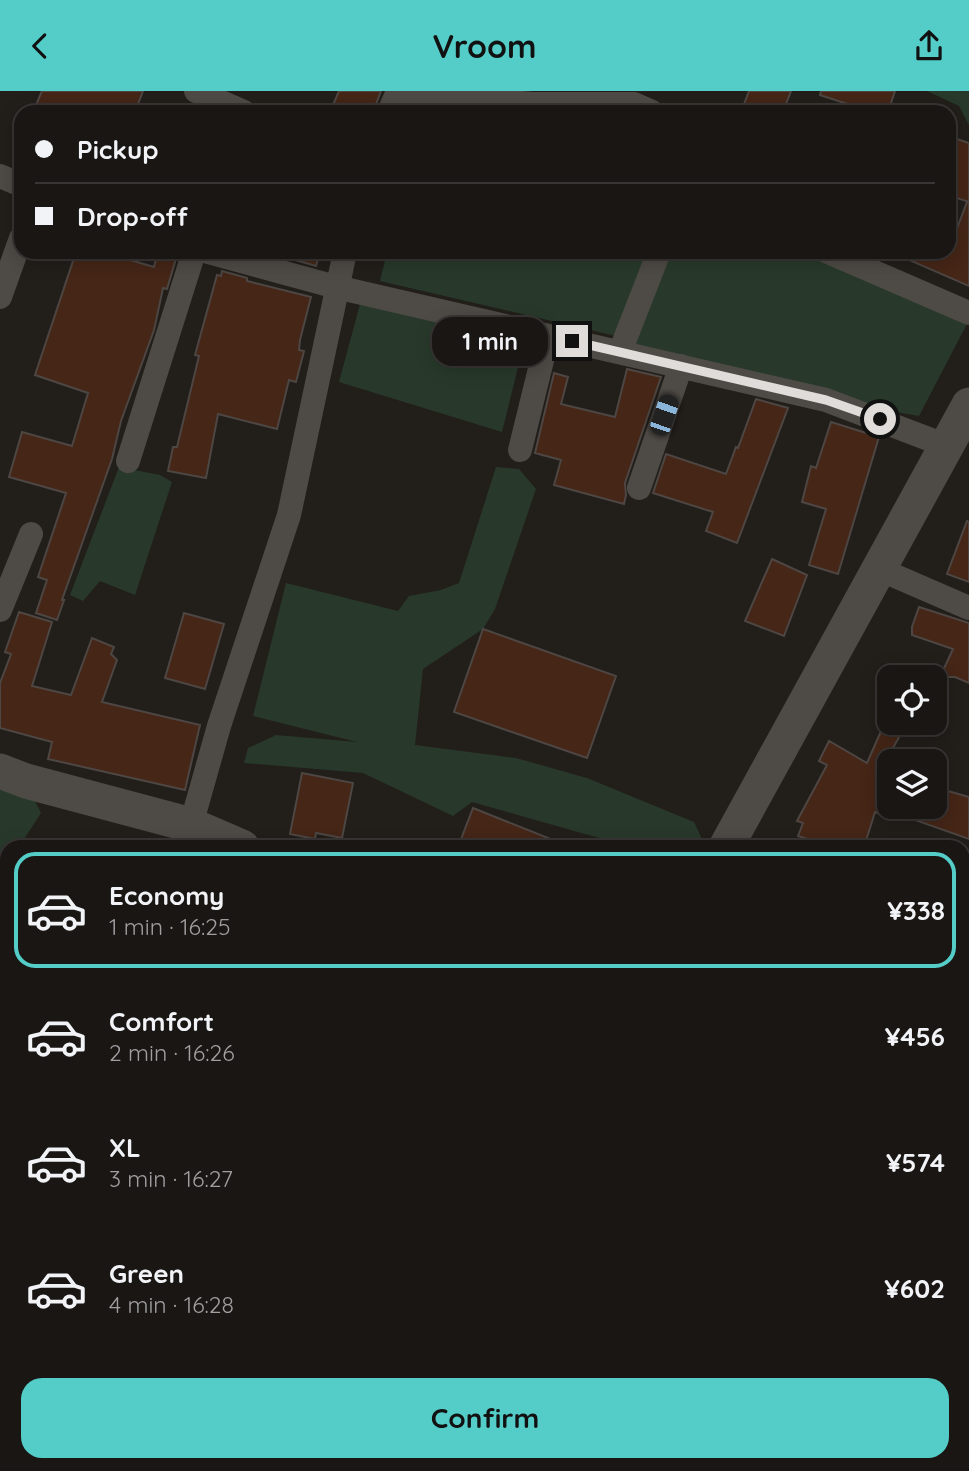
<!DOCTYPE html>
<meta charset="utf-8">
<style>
:root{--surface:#1a1614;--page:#272322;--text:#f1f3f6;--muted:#9f9fa0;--line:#383534;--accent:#54cdc8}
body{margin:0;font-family:Quicksand,sans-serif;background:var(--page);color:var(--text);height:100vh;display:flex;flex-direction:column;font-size:26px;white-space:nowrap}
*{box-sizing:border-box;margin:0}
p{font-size:23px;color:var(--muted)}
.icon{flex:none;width:38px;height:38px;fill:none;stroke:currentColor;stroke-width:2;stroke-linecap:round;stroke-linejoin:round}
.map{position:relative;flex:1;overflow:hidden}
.details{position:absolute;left:0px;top:749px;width:970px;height:632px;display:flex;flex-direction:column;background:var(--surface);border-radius:21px 21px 0 0;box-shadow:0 4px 18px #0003,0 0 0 2px var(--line)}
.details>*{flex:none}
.guide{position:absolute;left:14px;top:14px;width:942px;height:154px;border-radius:21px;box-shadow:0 4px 18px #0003,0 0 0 2px var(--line);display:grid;align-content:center;height:154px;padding:0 21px;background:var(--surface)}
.tools{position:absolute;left:877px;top:574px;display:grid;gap:14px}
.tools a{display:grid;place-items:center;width:70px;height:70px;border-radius:14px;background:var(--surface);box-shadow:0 4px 18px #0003,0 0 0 2px var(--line);font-size:35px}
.end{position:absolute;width:32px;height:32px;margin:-16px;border:9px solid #dfdcd9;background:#111;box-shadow:0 0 0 4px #111}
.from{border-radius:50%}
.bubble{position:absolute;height:49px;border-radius:21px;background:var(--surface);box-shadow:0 4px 18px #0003,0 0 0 2px var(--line);font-size:23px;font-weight:700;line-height:49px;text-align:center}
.car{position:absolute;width:21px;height:42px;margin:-21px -10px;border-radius:9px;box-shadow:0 0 5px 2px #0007;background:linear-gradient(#222 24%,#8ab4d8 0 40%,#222 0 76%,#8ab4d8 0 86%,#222 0)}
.guide b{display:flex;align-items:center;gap:24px;height:66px;font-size:26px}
.guide b+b{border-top:2px solid var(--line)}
.guide i{width:18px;height:18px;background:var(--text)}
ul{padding:12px 0 0;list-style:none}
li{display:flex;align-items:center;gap:21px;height:116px;margin:0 14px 10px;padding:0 7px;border:4px solid transparent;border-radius:21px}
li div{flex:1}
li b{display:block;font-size:26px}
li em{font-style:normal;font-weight:700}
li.on{border-color:var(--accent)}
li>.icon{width:63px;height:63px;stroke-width:1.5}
.primary-button{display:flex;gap:14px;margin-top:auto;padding:14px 21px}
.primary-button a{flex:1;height:80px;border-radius:21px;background:var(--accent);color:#111;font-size:28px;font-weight:700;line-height:80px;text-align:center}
header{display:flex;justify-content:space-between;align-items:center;height:91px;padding:0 21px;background:var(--accent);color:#111;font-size:32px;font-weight:700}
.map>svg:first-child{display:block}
</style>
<header><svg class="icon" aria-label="back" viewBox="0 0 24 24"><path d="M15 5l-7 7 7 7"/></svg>Vroom<svg class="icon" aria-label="share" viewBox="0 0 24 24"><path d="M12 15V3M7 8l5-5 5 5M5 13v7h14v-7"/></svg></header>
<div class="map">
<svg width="969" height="1380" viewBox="0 0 969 1380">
<rect width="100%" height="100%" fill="#221e1a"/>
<!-- green -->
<path fill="#28392b" d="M 927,0 L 969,0 L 969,34 L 959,15 Z
M 387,161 L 655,161 L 616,245 L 380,190 Z
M 659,161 L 817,161 L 969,229 L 919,325 L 826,309 L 620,261 Z
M 363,202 L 527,240 L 502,341 L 339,291 Z
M 119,376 L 160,384 L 172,391 L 135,504 L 100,490 L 83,510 L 70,504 Z
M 496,376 L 519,378 L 536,398 L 495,518 L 483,538 L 423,578 L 415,654 L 516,667 L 587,687 L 694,731 L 703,750 L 697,756 L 631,756 L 472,711 L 453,725 L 363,682 L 244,672 L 248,657 L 276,644 L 357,651 L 253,625 L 286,492 L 398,520 L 409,505 L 441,499 L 459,492 Z
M 0,698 L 35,710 L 41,722 L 19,756 L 7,756 L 7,771 L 0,778 Z
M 0,1140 L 7,1140 L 7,1236 L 0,1236 Z
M 0,1305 L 7,1309 L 7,1374 L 135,1374 L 146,1380 L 0,1380 Z
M 526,1374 L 613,1374 L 613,1378 L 611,1380 L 531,1380 L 525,1377 Z"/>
<!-- water -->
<path fill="#000d23" d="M 0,1329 L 7,1333 L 7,1374 L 79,1374 L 90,1380 L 0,1380 Z"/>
<!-- building -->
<path fill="#452617" stroke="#4d4643" stroke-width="2" d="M 42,0 L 143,0 L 135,21 L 33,21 Z
M 339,0 L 381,0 L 373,21 L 330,21 Z
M 749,0 L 791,0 L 783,21 L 741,21 Z
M 821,0 L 895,0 L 888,21 L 872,21 L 820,4 Z
M 948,45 L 969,52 L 969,111 L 948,104 Z
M 967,111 L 969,111 L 969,195 L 891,161 L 948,161 L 948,146 L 953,148 Z
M 76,161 L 114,161 L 113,164 L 154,176 L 158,161 L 178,161 L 167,198 L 163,197 L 154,239 L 121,330 L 112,368 L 62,509 L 64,509 L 57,529 L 36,522 L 47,489 L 38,486 L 66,402 L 9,386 L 22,341 L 72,355 L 88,302 L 35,284 Z
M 294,161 L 320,161 L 316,175 L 292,168 Z
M 222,180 L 247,187 L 247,190 L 311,206 L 300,249 L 299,259 L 304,260 L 296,291 L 289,289 L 277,338 L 218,323 L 206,387 L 168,380 L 173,356 L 177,356 L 199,265 L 195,264 L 217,184 L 221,185 Z
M 627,278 L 661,286 L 625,392 L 626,404 L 624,413 L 554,394 L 561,369 L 535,362 L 554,282 L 568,286 L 561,313 L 615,326 Z
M 756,308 L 788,317 L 737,452 L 706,440 L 713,421 L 653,402 L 666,363 L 726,383 L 736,356 L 738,357 Z
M 831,331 L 879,346 L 838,483 L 809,474 L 826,418 L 802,411 L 811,375 L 816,377 Z
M 967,430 L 969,431 L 969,491 L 947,483 Z
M 772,468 L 807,484 L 784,545 L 745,530 Z
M 919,516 L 969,532 L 969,592 L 955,586 L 940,586 L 953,558 L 912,544 L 912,536 Z
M 19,521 L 52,531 L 32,595 L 71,604 L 92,547 L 114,556 L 111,563 L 117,569 L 102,611 L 200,634 L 185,699 L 48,668 L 52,651 L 0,637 L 0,592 L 11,563 L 5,561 Z
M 184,522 L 224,533 L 205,598 L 165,587 Z
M 483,538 L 616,585 L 587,667 L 454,621 Z
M 889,622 L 889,632 L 907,632 L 889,664 L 889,709 L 882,724 L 875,721 L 864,756 L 834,756 L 798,745 L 803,732 L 797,730 L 827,674 L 819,670 L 829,650 L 867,672 Z
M 302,682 L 353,692 L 342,747 L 316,742 L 315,748 L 290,743 Z
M 934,696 L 969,706 L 969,748 L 887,719 L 887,716 L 934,716 Z
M 473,717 L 568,755 L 568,756 L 458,756 Z"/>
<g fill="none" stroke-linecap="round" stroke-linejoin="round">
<!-- lane -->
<path stroke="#4e4a45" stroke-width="12" d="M 962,1270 L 969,1274
M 962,1319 L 969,1321
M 855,1374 L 866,1380
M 921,1374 L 927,1380
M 496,1380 L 499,1374
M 623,1380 L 625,1374
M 726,1380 L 729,1374"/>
<!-- street -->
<path stroke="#4e4a45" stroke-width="24" d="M 196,0 L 244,21
M 389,21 L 398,0 L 532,13 L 634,13 L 652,21
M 0,85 L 21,94
M 208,161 L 336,196 L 826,309 L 947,355
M 828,161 L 969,222
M 0,206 L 21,147
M 620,261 L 659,161
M 520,359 L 548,245
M 128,370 L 194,161
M 639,397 L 681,275
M 879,478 L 969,517
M 0,519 L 31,443
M 191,734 L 219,635 L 289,424 L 345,161
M 962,915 L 969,900
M 0,1037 L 7,1039
M 962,1092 L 969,1097
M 0,1269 L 7,1265
M 176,1374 L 186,1380"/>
<!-- secondary -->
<path stroke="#4e4a45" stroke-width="35" d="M 0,680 L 26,690 L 191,734 L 242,756
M 726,756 L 969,314
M 962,1001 L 969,1002
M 962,1071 L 969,1069
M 204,1380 L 213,1374"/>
</g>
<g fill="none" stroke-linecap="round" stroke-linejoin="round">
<!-- route -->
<path stroke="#dfdcd9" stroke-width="9" d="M 572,250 L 826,309 L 880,328"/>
</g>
</svg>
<div class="tools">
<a><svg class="icon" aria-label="locate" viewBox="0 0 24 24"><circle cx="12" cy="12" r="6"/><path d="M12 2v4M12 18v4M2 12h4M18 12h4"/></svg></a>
<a><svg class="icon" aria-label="layers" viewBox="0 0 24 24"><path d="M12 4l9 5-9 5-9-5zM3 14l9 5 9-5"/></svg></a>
</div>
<i class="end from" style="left:880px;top:328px"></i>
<i class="end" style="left:572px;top:250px"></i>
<div class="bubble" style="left:432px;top:226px;width:116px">1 min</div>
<i class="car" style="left:664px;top:324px;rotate:19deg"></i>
<div class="guide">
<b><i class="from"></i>Pickup</b>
<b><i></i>Drop-off</b>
</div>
<section class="details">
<ul>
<li class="on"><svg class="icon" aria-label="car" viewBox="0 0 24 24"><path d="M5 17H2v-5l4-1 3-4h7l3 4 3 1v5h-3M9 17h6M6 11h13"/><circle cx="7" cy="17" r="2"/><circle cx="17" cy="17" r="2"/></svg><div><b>Economy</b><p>1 min · 16:25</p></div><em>¥338</em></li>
<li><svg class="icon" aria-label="car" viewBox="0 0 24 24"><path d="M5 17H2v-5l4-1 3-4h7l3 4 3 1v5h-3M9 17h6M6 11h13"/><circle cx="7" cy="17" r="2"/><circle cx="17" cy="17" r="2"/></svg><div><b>Comfort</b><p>2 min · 16:26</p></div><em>¥456</em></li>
<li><svg class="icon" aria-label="car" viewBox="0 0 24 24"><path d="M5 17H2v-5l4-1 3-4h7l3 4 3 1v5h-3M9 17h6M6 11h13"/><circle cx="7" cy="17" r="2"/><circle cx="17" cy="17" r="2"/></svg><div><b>XL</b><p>3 min · 16:27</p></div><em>¥574</em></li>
<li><svg class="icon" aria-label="car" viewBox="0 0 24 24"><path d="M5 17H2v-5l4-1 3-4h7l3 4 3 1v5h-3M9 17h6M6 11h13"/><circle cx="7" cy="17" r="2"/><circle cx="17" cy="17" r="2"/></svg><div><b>Green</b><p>4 min · 16:28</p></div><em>¥602</em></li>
</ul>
<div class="primary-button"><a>Confirm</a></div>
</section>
</div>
